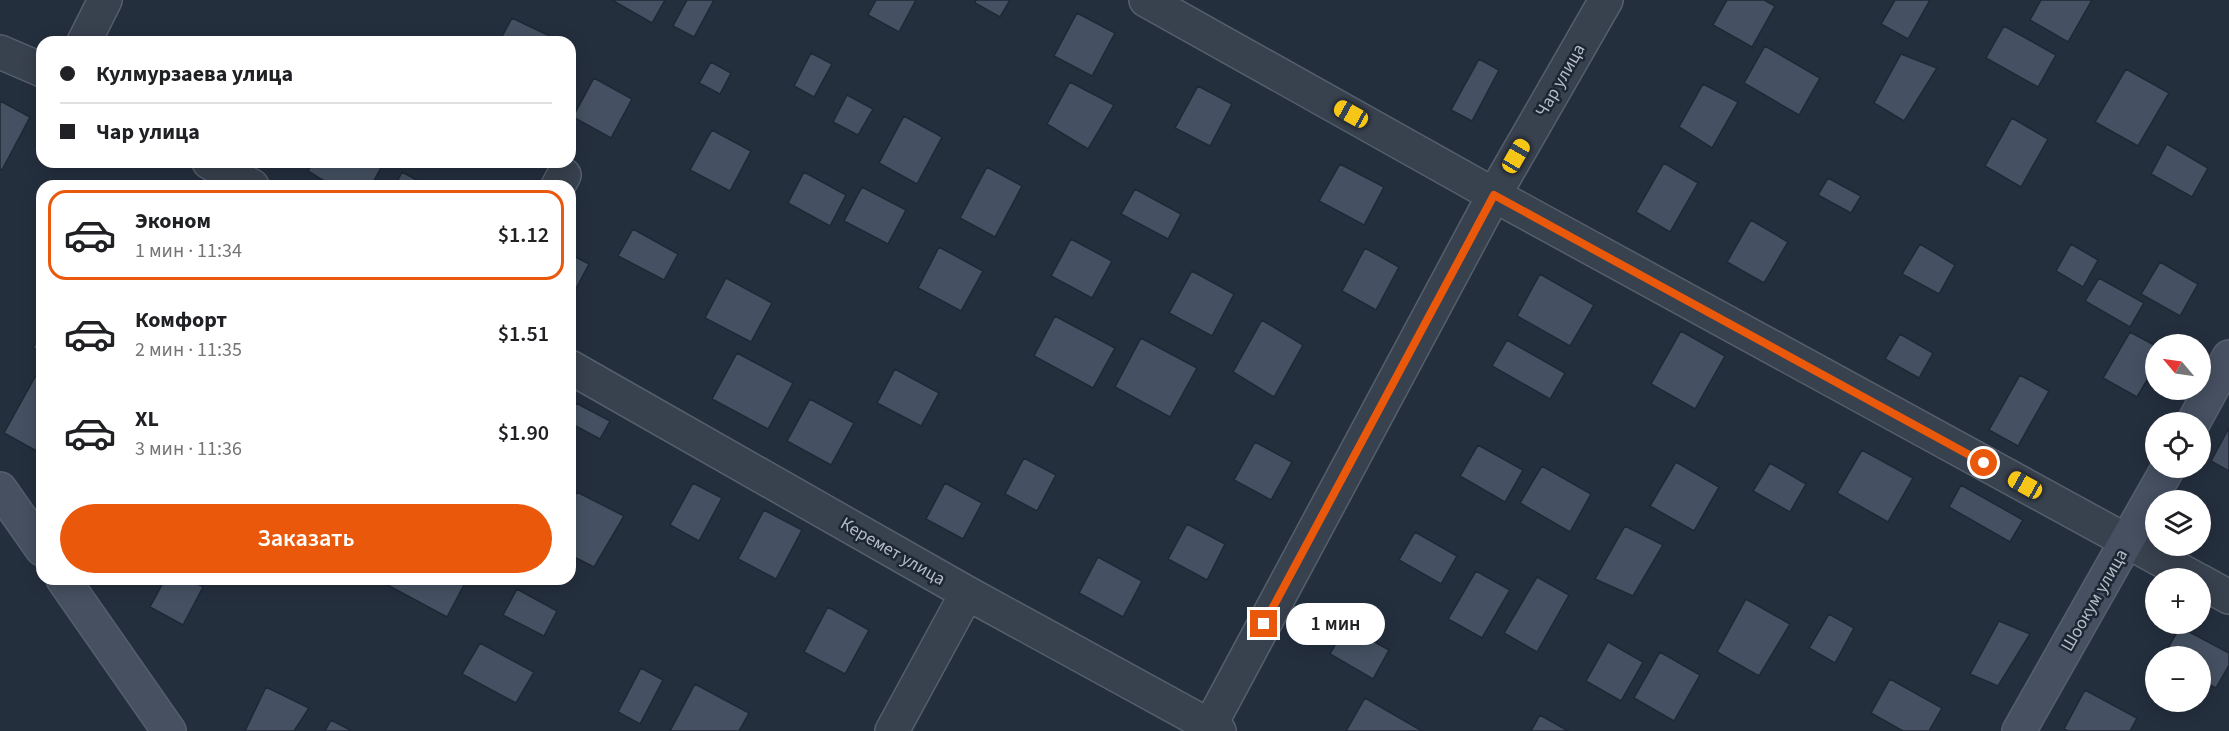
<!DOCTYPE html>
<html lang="ru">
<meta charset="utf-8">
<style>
:root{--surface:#fff;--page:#f6f6f6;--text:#202124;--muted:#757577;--line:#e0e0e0;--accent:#ea580c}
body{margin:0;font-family:"Source Sans 3",sans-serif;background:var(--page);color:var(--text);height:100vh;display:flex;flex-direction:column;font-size:22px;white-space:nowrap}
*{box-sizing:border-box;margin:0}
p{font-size:20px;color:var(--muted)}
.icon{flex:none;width:33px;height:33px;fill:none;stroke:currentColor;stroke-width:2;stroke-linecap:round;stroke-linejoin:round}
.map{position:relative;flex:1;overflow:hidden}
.details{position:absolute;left:36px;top:180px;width:540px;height:405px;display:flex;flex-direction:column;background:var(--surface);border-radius:18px;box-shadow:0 3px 15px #0003}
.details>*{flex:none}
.guide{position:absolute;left:36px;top:36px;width:540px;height:132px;border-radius:18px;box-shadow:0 3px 15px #0003;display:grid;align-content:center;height:132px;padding:0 24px;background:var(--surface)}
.needle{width:39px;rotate:299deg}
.fabs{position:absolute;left:2145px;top:334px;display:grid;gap:12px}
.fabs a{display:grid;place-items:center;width:66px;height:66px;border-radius:50%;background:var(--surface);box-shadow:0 3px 15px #0003;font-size:30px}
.end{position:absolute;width:27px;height:27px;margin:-14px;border:8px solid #ea580c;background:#fff;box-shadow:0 0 0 3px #fff}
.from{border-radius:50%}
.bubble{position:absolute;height:42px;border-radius:21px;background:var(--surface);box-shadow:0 3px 15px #0003;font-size:20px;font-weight:600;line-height:42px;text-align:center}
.car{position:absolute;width:18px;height:36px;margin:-18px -9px;border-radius:8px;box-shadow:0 0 4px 2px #0007;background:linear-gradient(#f5c518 24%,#345 0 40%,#f5c518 0 76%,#345 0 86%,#f5c518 0)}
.guide b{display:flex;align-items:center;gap:21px;height:57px;font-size:22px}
.guide b+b{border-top:2px solid var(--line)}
.guide i{width:15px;height:15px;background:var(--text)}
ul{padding:10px 0 0;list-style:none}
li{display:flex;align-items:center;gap:18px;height:90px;margin:0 12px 9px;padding:0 12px;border:3px solid transparent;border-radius:18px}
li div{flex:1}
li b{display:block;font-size:22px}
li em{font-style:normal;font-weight:600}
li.active{border-color:var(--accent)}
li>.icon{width:54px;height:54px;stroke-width:1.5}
.button{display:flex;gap:12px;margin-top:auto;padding:12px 24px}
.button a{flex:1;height:69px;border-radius:36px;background:var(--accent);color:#fff;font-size:24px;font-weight:600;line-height:69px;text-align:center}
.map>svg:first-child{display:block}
</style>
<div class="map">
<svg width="2229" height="731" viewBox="0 0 2229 731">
<rect width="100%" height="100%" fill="#242f3e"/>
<!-- building -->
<path fill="#455162" stroke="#1f2835" stroke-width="1.5" d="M 612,0 L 665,0 L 652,23 Z
M 687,0 L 714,0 L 694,37 L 673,26 Z
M 876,0 L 916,0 L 899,32 L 868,15 Z
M 976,0 L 1010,0 L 1000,17 L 975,3 Z
M 1727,0 L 1764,0 L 1775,6 L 1752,47 L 1713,25 Z
M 1895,0 L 1930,0 L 1908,39 L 1881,24 Z
M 2041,0 L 2092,0 L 2068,42 L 2030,20 Z
M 1077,13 L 1115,33 L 1092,76 L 1054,56 Z
M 512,18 L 558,40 L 557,42 L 499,42 Z
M 2004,26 L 2056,55 L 2038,87 L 1986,58 Z
M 1765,46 L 1820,78 L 1799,115 L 1744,83 Z
M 811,53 L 832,64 L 814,97 L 794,86 Z
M 1901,54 L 1937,68 L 1904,121 L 1874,103 Z
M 1479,59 L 1499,70 L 1472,121 L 1451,110 Z
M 711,62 L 731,73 L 720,94 L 699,83 Z
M 2126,69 L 2169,93 L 2138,146 L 2095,122 Z
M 594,78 L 632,99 L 611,138 L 573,117 Z
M 1070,82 L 1114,105 L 1088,149 L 1047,124 Z
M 1703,84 L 1738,102 L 1712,148 L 1679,127 Z
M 1198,86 L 1232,104 L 1210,146 L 1175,128 Z
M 847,95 L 873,109 L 858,135 L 833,122 Z
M 0,101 L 30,117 L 2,170 L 0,169 Z
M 904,116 L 942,137 L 917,184 L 879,163 Z
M 2012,118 L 2048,139 L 2021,187 L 1985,166 Z
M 712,130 L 751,151 L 730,191 L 690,170 Z
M 2167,144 L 2208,168 L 2192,197 L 2151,174 Z
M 313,162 L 384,162 L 371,186 L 332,186 L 308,171 Z
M 1664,163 L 1698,183 L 1670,232 L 1636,212 Z
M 1340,164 L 1384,187 L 1364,225 L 1319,201 Z
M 987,167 L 1022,186 L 995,237 L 960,218 Z
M 402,172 L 428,186 L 395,186 Z
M 804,172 L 846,195 L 830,226 L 788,203 Z
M 1828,178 L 1861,196 L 1851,213 L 1818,195 Z
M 862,187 L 906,210 L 888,244 L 844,221 Z
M 1135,189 L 1181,214 L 1168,239 L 1121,214 Z
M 1751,220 L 1788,242 L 1764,283 L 1727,262 Z
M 633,229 L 678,254 L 664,280 L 618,256 Z
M 1071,239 L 1112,261 L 1092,298 L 1051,276 Z
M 1920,244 L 1955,265 L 1939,294 L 1902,274 Z
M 2071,244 L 2098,260 L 2083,287 L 2056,271 Z
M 939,247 L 983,271 L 961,311 L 918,288 Z
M 1365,248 L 1399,267 L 1376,310 L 1342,291 Z
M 570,254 L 589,264 L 570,300 Z
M 2160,262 L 2198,284 L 2180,316 L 2141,294 Z
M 1192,271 L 1234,294 L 1212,336 L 1169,313 Z
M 1540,274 L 1594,305 L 1570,346 L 1517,316 Z
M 726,278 L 772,303 L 751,342 L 705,318 Z
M 2099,278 L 2144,303 L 2130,327 L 2085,301 Z
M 1055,316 L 1115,348 L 1093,388 L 1034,356 Z
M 1262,320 L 1303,345 L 1274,397 L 1233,372 Z
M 1681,331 L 1725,356 L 1695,409 L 1651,384 Z
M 42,332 L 42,353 L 33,348 Z
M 2130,332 L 2156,346 L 2156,365 L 2137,397 L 2103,378 Z
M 1900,334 L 1933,353 L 1919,378 L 1885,359 Z
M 1141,338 L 1197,368 L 1170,417 L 1115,387 Z
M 1507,340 L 1565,373 L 1550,399 L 1492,366 Z
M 737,353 L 793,383 L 768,429 L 712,399 Z
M 895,369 L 939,393 L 921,426 L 877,403 Z
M 2020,375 L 2049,391 L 2018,446 L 1989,430 Z
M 35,377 L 42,380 L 42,454 L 4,433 Z
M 810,399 L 854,423 L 831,465 L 787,441 Z
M 576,403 L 610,421 L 600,439 L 570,423 L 570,413 Z
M 2229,428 L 2229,471 L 2211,461 Z
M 1255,442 L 1292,462 L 1271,500 L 1234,480 Z
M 1478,445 L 1523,470 L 1505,502 L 1460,476 Z
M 1862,450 L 1913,478 L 1888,522 L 1837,493 Z
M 1024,458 L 1056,475 L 1037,511 L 1005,494 Z
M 1676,462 L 1719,487 L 1694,531 L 1650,506 Z
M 1770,463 L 1806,484 L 1790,512 L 1753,491 Z
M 1542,466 L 1591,494 L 1570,532 L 1520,503 Z
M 693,483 L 722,498 L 699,541 L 670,525 Z
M 945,483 L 982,503 L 963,539 L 926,519 Z
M 1961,485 L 2023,520 L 2010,542 L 1949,507 Z
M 577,492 L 624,516 L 594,567 L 570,555 L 570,504 Z
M 764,510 L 802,530 L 776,579 L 738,559 Z
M 1187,524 L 1225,544 L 1207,580 L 1168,559 Z
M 1625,526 L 1663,545 L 1633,596 L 1595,579 Z
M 1415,532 L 1457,556 L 1441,584 L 1399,560 Z
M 1098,557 L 1142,581 L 1123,617 L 1079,593 Z
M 1476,571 L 1510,590 L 1482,638 L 1448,619 Z
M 1537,577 L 1569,595 L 1537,652 L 1504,633 Z
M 165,579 L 189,579 L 203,587 L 183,625 L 150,607 Z
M 382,579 L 461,579 L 466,581 L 447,617 L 380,581 Z
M 517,589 L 557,611 L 544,636 L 503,615 Z
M 1746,599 L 1790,624 L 1759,676 L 1717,652 Z
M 828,607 L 869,630 L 845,674 L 804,652 Z
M 1829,614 L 1854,628 L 1835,663 L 1809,648 Z
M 1999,621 L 2030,634 L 1998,686 L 1970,674 Z
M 1346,626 L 1389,650 L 1373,679 L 1330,654 Z
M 2180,627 L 2229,653 L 2229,665 L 2216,688 L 2200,680 L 2200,657 L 2163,657 Z
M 1608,642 L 1643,662 L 1621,701 L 1586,681 Z
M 480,643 L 534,672 L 516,703 L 462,674 Z
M 1660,652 L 1700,675 L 1674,721 L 1634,698 Z
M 641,668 L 663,680 L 640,724 L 618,712 Z
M 1890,679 L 1942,708 L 1929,731 L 1903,731 L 1871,713 Z
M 695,684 L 749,713 L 739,731 L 670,731 Z
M 266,687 L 309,708 L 294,731 L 245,731 Z
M 2085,690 L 2137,718 L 2130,731 L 2068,731 L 2064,729 Z
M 1365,698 L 1422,731 L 1346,731 Z
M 1540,715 L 1568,731 L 1531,731 Z
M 331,720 L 352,731 L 325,731 Z"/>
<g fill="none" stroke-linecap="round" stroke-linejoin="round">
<defs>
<path id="street" d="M 1146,0 L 1494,195 L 2196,579
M 84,42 L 105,0
M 0,52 L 42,70
M 209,162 L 252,186
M 558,186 L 564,175
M 570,367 L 967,593 L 1219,731
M 2200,581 L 2229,597
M 892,731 L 967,593
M 1207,731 L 1494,195 L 1606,0"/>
<path id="secondary" d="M 2193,423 L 2229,357
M 0,489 L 42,549
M 63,579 L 169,731
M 2019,731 L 2168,468"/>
</defs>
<!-- street casing -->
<use href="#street" stroke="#565f6c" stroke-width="36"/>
<!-- secondary casing -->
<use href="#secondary" stroke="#565f6c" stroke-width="36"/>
<!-- street -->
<use href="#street" stroke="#38414e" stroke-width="33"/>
<!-- secondary -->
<use href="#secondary" stroke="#465061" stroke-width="33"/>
</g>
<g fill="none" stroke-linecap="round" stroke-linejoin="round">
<!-- route -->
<path stroke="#ea580c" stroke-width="8" d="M 1264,624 L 1494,195 L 1984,463"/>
</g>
<g text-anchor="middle" stroke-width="5" stroke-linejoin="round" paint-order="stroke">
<!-- street labels -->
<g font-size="18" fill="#b4bcc9" stroke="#1d2633">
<text transform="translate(1560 80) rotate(-60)" y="6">Чар улица</text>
<text transform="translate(893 551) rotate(30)" y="6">Керемет улица</text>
<text transform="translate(2094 600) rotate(-60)" y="6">Шоокум улица</text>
</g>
</g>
</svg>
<div class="fabs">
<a><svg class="needle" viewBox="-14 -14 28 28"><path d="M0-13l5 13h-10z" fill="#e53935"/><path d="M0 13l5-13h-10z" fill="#757577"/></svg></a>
<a><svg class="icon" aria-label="locate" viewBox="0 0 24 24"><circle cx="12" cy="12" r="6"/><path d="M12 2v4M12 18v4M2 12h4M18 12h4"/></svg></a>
<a><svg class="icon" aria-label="layers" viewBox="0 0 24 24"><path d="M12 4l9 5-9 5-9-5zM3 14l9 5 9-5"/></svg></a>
<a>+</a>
<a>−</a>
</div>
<i class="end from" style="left:1984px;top:463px"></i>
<i class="end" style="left:1264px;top:624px"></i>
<div class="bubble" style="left:1286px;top:603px;width:99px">1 мин</div>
<i class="car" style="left:1351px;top:114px;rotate:299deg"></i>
<i class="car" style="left:1516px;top:156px;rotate:30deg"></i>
<i class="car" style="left:2025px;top:485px;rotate:299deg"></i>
<div class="guide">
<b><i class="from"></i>Кулмурзаева улица</b>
<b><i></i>Чар улица</b>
</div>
<section class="details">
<ul>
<li class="active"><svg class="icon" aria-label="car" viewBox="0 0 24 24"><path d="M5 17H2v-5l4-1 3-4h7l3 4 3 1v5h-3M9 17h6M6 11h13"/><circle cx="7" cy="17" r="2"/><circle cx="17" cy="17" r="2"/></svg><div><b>Эконом</b><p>1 мин · 11:34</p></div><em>$1.12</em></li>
<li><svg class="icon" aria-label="car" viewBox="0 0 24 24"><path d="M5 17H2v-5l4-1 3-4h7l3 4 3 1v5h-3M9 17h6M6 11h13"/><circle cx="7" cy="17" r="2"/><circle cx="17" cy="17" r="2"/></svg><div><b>Комфорт</b><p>2 мин · 11:35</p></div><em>$1.51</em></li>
<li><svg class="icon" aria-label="car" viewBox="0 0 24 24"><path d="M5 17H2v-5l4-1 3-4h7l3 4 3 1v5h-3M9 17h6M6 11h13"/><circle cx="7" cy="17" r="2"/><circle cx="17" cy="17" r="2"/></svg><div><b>XL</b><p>3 мин · 11:36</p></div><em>$1.90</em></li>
</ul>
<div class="button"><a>Заказать</a></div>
</section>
</div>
